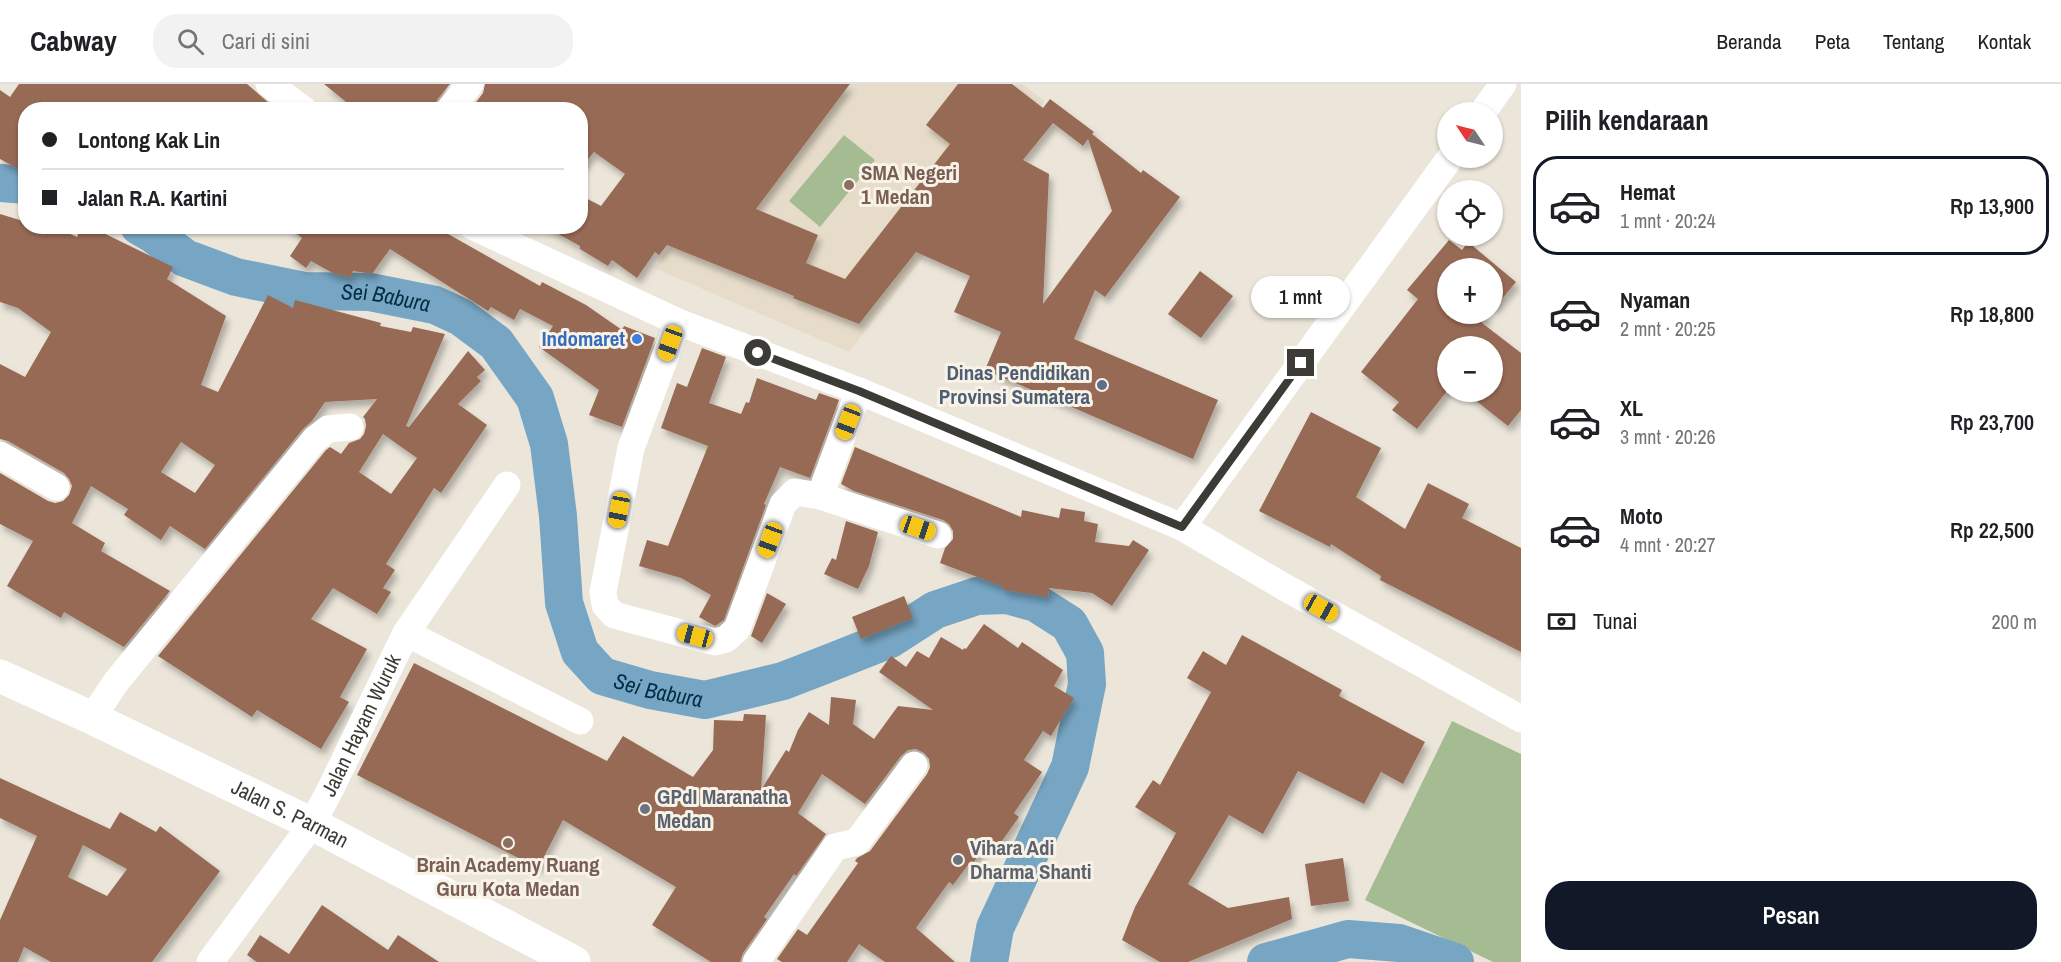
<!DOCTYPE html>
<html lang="id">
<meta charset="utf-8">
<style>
:root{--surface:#fff;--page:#f2f2f2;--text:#202124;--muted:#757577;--line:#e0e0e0;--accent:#111827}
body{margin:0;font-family:"Archivo Narrow",sans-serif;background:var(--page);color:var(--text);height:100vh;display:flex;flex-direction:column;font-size:22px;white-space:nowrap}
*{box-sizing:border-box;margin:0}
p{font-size:20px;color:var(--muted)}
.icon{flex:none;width:33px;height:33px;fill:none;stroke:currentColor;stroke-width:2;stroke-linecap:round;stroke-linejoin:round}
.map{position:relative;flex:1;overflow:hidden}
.sheet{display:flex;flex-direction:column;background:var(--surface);width:540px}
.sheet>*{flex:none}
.top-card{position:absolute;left:18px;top:18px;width:570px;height:132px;border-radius:24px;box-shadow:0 2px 4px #0004;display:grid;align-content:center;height:132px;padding:0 24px;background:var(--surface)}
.needle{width:39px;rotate:305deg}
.controls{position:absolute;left:1437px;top:18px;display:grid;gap:12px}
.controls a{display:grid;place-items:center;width:66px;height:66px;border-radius:50%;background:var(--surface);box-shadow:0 2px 4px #0004;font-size:30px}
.end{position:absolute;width:27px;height:27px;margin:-14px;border:8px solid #3d3b36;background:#fff;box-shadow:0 0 0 3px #fff}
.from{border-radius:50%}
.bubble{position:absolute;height:42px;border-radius:21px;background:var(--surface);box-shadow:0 2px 4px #0004;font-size:20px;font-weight:600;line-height:42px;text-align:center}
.car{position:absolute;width:18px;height:36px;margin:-18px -9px;border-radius:8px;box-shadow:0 0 4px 2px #0007;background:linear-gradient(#f5c518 24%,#345 0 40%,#f5c518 0 76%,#345 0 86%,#f5c518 0)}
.top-card b{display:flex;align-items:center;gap:21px;height:57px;font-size:22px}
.top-card b+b{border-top:2px solid var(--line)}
.top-card i{width:15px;height:15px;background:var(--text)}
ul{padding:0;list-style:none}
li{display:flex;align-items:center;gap:18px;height:99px;margin:0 12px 9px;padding:0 12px;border:3px solid transparent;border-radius:24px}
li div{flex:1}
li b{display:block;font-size:22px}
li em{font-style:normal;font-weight:600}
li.selected{border-color:var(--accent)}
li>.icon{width:54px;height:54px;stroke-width:1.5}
h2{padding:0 24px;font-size:27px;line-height:72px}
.pay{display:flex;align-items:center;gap:15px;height:66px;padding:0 24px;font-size:22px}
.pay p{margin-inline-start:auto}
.action{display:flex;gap:12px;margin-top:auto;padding:12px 24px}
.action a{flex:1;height:69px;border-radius:24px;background:var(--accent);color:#fff;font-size:24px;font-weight:600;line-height:69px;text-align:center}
header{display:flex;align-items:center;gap:36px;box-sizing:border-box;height:84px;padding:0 30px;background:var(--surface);border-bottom:2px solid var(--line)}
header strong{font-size:28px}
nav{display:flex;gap:33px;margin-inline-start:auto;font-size:21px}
.search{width:420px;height:54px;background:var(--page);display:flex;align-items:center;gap:15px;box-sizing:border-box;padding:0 21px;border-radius:24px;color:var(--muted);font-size:22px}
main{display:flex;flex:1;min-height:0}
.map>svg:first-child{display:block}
</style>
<header>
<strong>Cabway</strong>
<div class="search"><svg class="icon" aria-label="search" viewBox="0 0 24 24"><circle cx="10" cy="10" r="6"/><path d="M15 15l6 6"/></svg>Cari di sini</div>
<nav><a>Beranda</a><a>Peta</a><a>Tentang</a><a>Kontak</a></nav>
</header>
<main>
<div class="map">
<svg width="1521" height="878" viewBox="0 0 1521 878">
<defs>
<filter id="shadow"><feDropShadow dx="3.5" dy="6" stdDeviation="3" flood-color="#0004"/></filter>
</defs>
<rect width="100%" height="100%" fill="#ece6da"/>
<!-- built -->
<path fill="#e6dcc9" d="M 794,0 L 1022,0 L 1045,17 L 849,268 L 654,184 Z"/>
<!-- green -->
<path fill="#a5bc93" d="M 844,51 L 875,76 L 820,143 L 789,117 Z
M 1452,637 L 1521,670 L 1521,878 L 1493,878 L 1365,816 Z"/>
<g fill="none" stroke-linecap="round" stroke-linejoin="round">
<!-- river -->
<g stroke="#77a6c4" stroke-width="38">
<path d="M 0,99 L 26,101"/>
<path id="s1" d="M 139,142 L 153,150 L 185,174 L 236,193 L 305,207 L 370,208 L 435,221 L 461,233 L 496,259 L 535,314 L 549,360 L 558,432 L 564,519 L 580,568 L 602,592 L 650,606 L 705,616 L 783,597 L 832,578 L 890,555 L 935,526 L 977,512 L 1007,511 L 1036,519 L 1069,540 L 1085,569 L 1087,600 L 1070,683 L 995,844 L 989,878"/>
<path d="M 1266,878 L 1348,855 L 1399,859 L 1455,878"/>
</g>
</g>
<!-- building -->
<path fill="#976a54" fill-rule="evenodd" filter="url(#shadow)" d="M 19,0 L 247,0 L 277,26 L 26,26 L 26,89 L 0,75 L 0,6 L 10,13 Z
M 324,0 L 450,0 L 437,16 L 434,26 L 356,26 Z
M 485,0 L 850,0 L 756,125 L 818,151 L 806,179 L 845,195 L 950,60 L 926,41 L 958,0 L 1012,0 L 1043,24 L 1050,15 L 1094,48 L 1092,50 L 1141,89 L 1143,86 L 1180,113 L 1105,213 L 1095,206 L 1074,255 L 1218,316 L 1193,375 L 985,286 L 1001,248 L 954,228 L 970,192 L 916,168 L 859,240 L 793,214 L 794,212 L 667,161 L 659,171 L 655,168 L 637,194 L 612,176 L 608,182 L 580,165 L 580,162 L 544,142 L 580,142 L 580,111 L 601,122 L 625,90 L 594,68 L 580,85 L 580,26 L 470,26 L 483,9 ZM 1053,39 L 1083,62 L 1088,55 L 1112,127 L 1043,220 L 1049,90 L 1023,76 Z
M 0,130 L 26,138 L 26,142 L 52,142 L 77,153 L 82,142 L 89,142 L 173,183 L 167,195 L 226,232 L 201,301 L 218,308 L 268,211 L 293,224 L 295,216 L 381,239 L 380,242 L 411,248 L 413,243 L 445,250 L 406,342 L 409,343 L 468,267 L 485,286 L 477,293 L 481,297 L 458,320 L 487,341 L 441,409 L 434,404 L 386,480 L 395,486 L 383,504 L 391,508 L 377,530 L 333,504 L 311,535 L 367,565 L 340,613 L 349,618 L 321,665 L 257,626 L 252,633 L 158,572 L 326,366 L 330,363 L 341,370 L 349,359 L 360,355 L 364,350 L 366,342 L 365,335 L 363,333 L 377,315 L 325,318 L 312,337 L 303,345 L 205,465 L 170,442 L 161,456 L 124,431 L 128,425 L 91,402 L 72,439 L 105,459 L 101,467 L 170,507 L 124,563 L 64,528 L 61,534 L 7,502 L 33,457 L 0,440 L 0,389 L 48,417 L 55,419 L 63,417 L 69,411 L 72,402 L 69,395 L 64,389 L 8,357 L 0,355 L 0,280 L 25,293 L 51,248 L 18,224 L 0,218 ZM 383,350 L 417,374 L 391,410 L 359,388 ZM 181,358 L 215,381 L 195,409 L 161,388 Z
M 287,142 L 434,142 L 540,202 L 542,198 L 586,221 L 622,246 L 624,242 L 655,254 L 622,343 L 589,331 L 599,306 L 539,263 L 553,242 L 520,225 L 514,236 L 491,223 L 488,227 L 390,165 L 372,190 L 353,187 L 350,194 L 339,190 L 338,192 L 311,177 L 306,184 L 290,172 L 302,154 Z
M 1449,156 L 1462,166 L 1468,158 L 1516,198 L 1492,227 L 1492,184 L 1448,184 L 1448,230 L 1490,230 L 1482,239 L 1521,269 L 1521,326 L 1508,342 L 1465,308 L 1492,308 L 1492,262 L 1448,262 L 1448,306 L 1417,345 L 1392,326 L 1399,318 L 1361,288 L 1418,215 L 1407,206 Z
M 1200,187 L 1233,212 L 1201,254 L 1168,230 Z
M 702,264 L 726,273 L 709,319 L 741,330 L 746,318 L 749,319 L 757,294 L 816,316 L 819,309 L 839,316 L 810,394 L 780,383 L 764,420 L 766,421 L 724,536 L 715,542 L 699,533 L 711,511 L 681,494 L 639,482 L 647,456 L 668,462 L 708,362 L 661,344 L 677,299 L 687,303 Z
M 1311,328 L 1381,364 L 1356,413 L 1405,445 L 1428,399 L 1469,420 L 1462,434 L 1521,464 L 1521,568 L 1380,496 L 1381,492 L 1331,460 L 1330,463 L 1259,427 Z
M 855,363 L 1021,433 L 1022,426 L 1059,434 L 1061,424 L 1085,428 L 1084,437 L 1098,440 L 1095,458 L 1129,462 L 1133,456 L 1149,466 L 1112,522 L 1092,509 L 1049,504 L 1048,513 L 1004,506 L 1004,503 L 940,479 L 945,464 L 953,455 L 953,447 L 949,440 L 943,436 L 854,407 L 841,400 Z
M 846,437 L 878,448 L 869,482 L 858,505 L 824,490 L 832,474 L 836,476 Z
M 767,509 L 786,520 L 762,559 L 751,552 Z
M 904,512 L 913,534 L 861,555 L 852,533 Z
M 984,540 L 1018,564 L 1022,558 L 1063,586 L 1054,602 L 1074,614 L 1051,652 L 1043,647 L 1024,676 L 1042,688 L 1014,729 L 1019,733 L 999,761 L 989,754 L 974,778 L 971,777 L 953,801 L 949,798 L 916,844 L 955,878 L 885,878 L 859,860 L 847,878 L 782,878 L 777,875 L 798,845 L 807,851 L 858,779 L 855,777 L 857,774 L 870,767 L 927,690 L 930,683 L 929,675 L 924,669 L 916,665 L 908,666 L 901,672 L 865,720 L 822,690 L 798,729 L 826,750 L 796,792 L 794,790 L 764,833 L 767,835 L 743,869 L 740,878 L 711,878 L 652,841 L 676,803 L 563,736 L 538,784 L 357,691 L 414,579 L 607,677 L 623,652 L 693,693 L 713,666 L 714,636 L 743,637 L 744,630 L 766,631 L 761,706 L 786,666 L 789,668 L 798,646 L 809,628 L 829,641 L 831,613 L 856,616 L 853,640 L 874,655 L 898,622 L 933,626 L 879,588 L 891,572 L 906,583 L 917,567 L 929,574 L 941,553 L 963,566 L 964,564 L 966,565 Z
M 1242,551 L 1342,606 L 1339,612 L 1425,658 L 1403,700 L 1381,688 L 1364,720 L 1298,687 L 1263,750 L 1229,731 L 1188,800 L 1228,824 L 1289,813 L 1292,835 L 1188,878 L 1160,878 L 1122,856 L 1135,823 L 1176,749 L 1135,723 L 1153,696 L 1160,701 L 1211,608 L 1187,594 L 1203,567 L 1226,581 Z
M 0,694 L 110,745 L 120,728 L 156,748 L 160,742 L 220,787 L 152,878 L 51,878 L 24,863 L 18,878 L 0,878 L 0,836 L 37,752 L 0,734 ZM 83,761 L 127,785 L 107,812 L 68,793 Z
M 1343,774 L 1349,817 L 1311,822 L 1305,780 Z
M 322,821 L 388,866 L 398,851 L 439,878 L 257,878 L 247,871 L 260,851 L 289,870 Z"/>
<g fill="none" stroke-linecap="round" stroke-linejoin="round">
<!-- minor -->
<g stroke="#fff" stroke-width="27">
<path d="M 269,0 L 304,26"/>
<path d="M 449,26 L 470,0"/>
<path d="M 1483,28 L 1503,0"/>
<path d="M 472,142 L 678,238 L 859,307 L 1182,443 L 1286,504 L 1521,635"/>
<path d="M 678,238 L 631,364 L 603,508 L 605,521 L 614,531 L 715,558 L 726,555 L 737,545 L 783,420 L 795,408 L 820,412 L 859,307"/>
<path d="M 0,371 L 56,403"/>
<path d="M 820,412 L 938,451"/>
<path d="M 1182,443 L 1450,74"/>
<path d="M 406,549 L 580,637"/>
<path d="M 92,634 L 116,598 L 315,355 L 328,345 L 350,343"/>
<path id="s2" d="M 210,878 L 312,740 L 331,704 L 406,549 L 507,401"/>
<path d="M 756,878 L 835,763 L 857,758 L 914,681"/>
</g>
<!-- major -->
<path stroke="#fff" stroke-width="33" id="s3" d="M 0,592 L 92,634 L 312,740 L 574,878"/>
</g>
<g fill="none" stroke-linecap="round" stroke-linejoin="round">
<!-- route -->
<path stroke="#3d3b36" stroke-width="8" d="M 758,269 L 859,307 L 1182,443 L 1301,279"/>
</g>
<!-- markers -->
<g fill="#8d6e63" stroke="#f9f3e7" stroke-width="2">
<circle cx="849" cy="101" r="6"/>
<circle cx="508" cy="759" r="6"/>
</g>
<circle fill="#3f7fe0" stroke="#f9f3e7" stroke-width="2" cx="637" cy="255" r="6"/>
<circle fill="#5c6f8a" stroke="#f9f3e7" stroke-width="2" cx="1102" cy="301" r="6"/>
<g fill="#6b7280" stroke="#f9f3e7" stroke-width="2">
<circle cx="645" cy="725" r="6"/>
<circle cx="958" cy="776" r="6"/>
</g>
<g text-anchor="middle" stroke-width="6" stroke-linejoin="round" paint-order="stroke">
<!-- education labels -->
<g font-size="21" font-weight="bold" fill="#785e54" stroke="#f9f3e7" text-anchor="start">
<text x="861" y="96">SMA Negeri<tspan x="861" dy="24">1 Medan</tspan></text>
<text x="508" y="788" text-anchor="middle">Brain Academy Ruang<tspan x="508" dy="24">Guru Kota Medan</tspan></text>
</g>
<!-- shop labels -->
<g font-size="21" font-weight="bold" fill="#366cbe" stroke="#f9f3e7" text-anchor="end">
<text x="625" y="262">Indomaret</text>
</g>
<!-- service labels -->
<g font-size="21" font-weight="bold" fill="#4e5e75" stroke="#f9f3e7" text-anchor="end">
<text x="1090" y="296">Dinas Pendidikan<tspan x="1090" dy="24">Provinsi Sumatera</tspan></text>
</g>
<!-- street labels -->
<g font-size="21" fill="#3d3b36" stroke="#f9f3e7">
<text dy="7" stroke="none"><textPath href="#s2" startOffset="282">Jalan Hayam Wuruk</textPath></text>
<text dy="7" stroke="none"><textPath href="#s3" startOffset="321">Jalan S. Parman</textPath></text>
</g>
<!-- worship labels -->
<g font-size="21" font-weight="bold" fill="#5b616d" stroke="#f9f3e7" text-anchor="start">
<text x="657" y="720">GPdI Maranatha<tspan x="657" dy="24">Medan</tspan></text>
<text x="970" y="771">Vihara Adi<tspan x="970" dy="24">Dharma Shanti</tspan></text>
</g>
<!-- water labels -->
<g font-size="22" font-style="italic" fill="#032d42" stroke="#f9f3e7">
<text dy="8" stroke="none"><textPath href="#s1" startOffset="262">Sei Babura</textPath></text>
<text dy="8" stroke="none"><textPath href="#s1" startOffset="802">Sei Babura</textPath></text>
</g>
</g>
</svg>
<div class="controls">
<a><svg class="needle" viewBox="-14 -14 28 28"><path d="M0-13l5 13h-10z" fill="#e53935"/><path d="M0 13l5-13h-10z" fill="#757577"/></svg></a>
<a><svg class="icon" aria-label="locate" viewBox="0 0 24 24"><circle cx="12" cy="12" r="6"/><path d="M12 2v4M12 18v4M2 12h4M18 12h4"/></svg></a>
<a>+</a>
<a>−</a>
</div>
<i class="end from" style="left:758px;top:269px"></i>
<i class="end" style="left:1301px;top:279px"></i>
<div class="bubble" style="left:1251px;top:192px;width:99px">1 mnt</div>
<i class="car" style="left:670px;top:259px;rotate:200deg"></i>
<i class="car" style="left:848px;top:338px;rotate:201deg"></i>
<i class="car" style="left:619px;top:426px;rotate:191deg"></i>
<i class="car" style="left:918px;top:444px;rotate:109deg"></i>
<i class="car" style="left:770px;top:456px;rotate:200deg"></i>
<i class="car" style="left:1321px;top:524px;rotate:119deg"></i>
<i class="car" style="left:695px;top:552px;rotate:285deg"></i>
<div class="top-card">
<b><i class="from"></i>Lontong Kak Lin</b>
<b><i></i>Jalan R.A. Kartini</b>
</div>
</div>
<section class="sheet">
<h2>Pilih kendaraan</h2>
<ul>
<li class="selected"><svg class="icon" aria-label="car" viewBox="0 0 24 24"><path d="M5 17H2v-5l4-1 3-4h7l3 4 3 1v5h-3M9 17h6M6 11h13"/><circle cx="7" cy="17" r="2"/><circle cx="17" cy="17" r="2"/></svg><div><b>Hemat</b><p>1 mnt · 20:24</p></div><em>Rp 13,900</em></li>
<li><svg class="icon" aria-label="car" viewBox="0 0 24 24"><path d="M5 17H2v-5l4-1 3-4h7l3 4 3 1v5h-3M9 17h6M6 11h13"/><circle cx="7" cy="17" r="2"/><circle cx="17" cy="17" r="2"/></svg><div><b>Nyaman</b><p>2 mnt · 20:25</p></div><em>Rp 18,800</em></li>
<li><svg class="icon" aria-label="car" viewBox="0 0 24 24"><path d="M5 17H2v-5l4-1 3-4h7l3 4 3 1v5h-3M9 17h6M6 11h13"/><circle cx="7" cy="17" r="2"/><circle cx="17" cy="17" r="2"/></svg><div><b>XL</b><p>3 mnt · 20:26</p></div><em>Rp 23,700</em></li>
<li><svg class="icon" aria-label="car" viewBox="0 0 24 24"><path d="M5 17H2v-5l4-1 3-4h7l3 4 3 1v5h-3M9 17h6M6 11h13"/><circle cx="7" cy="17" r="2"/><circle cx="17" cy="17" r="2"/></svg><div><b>Moto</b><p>4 mnt · 20:27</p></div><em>Rp 22,500</em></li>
</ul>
<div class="pay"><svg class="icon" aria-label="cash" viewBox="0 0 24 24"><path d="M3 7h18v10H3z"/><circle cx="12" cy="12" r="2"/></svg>Tunai<p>200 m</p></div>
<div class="action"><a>Pesan</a></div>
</section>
</main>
